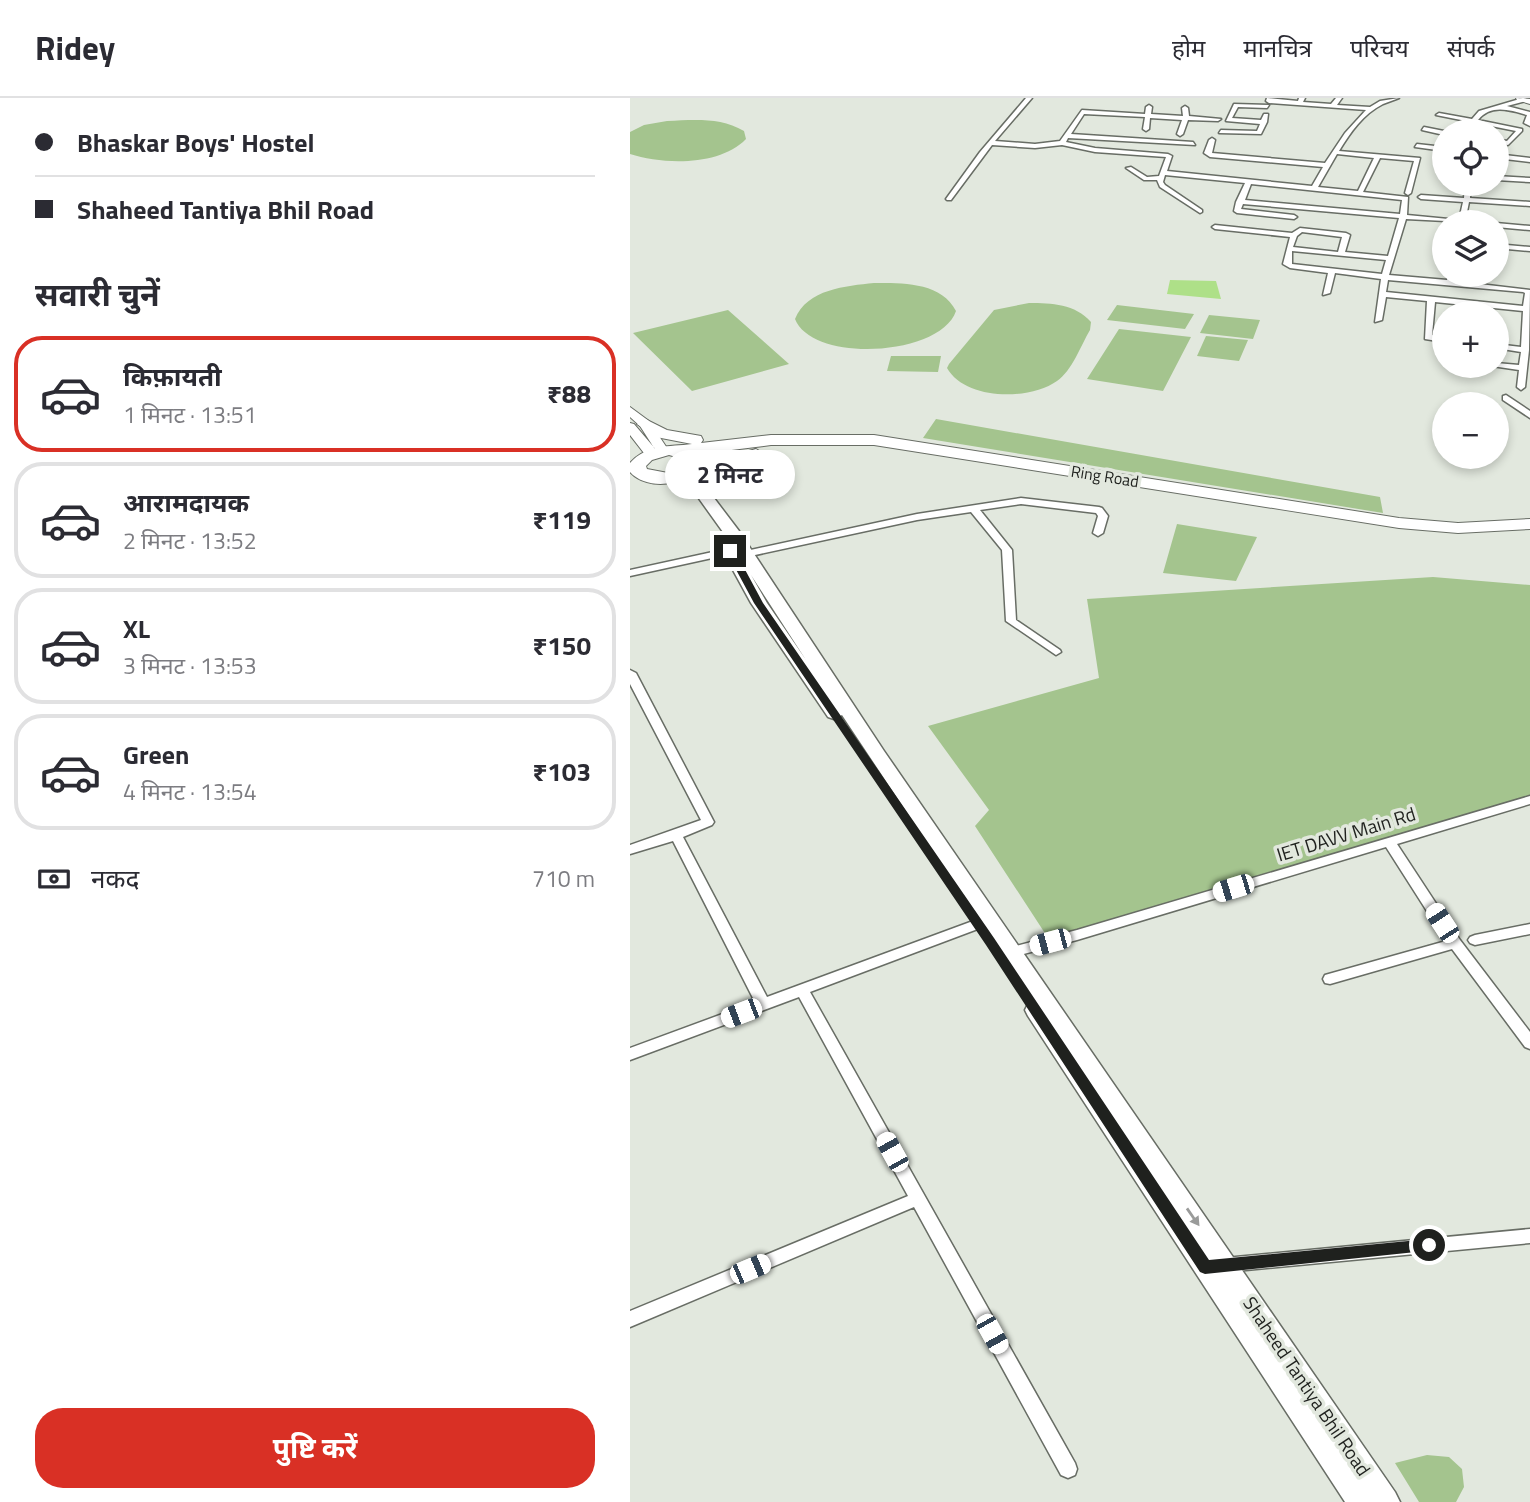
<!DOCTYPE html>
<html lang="hi">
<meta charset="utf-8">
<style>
:root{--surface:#fff;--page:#f7f7f7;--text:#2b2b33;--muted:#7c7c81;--line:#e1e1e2;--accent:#d93025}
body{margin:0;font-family:"Titillium Web","Noto Sans Devanagari",sans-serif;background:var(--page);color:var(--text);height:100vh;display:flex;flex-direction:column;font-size:26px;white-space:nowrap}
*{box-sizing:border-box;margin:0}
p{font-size:23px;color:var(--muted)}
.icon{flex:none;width:38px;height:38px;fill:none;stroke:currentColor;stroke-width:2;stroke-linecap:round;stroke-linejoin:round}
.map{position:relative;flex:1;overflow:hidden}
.details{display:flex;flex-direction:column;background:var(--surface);width:630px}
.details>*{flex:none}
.guide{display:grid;align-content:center;height:154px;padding:0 35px;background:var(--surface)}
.fabs{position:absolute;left:802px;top:21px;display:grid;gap:14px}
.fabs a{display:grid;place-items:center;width:77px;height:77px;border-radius:50%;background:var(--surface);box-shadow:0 4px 10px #0003;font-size:35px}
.end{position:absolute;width:32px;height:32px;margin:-16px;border:9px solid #1f211e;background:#fff;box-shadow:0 0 0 4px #fff}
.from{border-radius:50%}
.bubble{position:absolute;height:49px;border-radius:24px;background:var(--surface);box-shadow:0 4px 10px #0003;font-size:23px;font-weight:700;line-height:49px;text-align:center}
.car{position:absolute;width:21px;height:42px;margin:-21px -10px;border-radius:9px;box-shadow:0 0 5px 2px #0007;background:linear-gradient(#fff 24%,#345 0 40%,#fff 0 76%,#345 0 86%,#fff 0)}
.guide b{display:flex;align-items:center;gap:24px;height:66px;font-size:26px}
.guide b+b{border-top:2px solid var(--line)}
.guide i{width:18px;height:18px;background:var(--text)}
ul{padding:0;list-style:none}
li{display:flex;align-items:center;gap:21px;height:116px;margin:0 14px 10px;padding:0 21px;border:4px solid var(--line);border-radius:28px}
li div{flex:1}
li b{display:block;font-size:26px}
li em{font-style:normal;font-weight:700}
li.active{border-color:var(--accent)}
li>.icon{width:63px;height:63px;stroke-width:1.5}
h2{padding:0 35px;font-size:32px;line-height:84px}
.pay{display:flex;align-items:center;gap:18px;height:77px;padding:0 35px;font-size:26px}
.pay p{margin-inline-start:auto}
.button{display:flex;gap:14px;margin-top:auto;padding:14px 35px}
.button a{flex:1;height:80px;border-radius:28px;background:var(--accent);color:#fff;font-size:28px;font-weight:700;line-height:80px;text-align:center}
header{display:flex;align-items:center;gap:42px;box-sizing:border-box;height:98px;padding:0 35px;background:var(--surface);border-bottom:2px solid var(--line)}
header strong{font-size:33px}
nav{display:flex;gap:38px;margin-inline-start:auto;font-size:24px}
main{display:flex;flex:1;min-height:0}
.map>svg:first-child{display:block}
</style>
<header>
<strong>Ridey</strong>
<nav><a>होम</a><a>मानचित्र</a><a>परिचय</a><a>संपर्क</a></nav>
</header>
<main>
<section class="details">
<div class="guide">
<b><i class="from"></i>Bhaskar Boys' Hostel</b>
<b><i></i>Shaheed Tantiya Bhil Road</b>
</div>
<h2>सवारी चुनें</h2>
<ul>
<li class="active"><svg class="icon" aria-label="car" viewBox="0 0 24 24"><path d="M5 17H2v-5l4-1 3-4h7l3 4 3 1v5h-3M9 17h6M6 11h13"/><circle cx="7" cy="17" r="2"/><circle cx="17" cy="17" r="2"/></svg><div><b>किफ़ायती</b><p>1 मिनट · 13:51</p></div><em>₹88</em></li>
<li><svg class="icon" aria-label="car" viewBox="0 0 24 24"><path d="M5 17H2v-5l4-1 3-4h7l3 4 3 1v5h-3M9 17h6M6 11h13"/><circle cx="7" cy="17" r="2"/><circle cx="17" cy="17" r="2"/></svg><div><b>आरामदायक</b><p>2 मिनट · 13:52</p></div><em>₹119</em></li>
<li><svg class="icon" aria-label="car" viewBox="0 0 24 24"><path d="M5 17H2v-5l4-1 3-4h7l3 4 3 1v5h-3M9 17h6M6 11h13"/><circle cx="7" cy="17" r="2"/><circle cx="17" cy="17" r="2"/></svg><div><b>XL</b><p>3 मिनट · 13:53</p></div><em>₹150</em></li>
<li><svg class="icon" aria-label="car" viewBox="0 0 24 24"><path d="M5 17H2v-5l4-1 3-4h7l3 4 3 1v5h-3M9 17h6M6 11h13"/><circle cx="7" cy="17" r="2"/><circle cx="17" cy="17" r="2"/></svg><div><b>Green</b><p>4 मिनट · 13:54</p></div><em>₹103</em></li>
</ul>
<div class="pay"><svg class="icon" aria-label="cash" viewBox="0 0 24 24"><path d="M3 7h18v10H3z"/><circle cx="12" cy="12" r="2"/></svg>नकद<p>710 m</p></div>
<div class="button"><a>पुष्टि करें</a></div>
</section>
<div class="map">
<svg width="900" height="1404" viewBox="0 0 900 1404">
<rect width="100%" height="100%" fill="#e2e8de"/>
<!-- green -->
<path fill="#a4c48e" d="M 37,23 C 64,22 90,19 114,33 L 116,41 C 90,68 34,67 0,56 L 0,34 L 14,27 Z
M 244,185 C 273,185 311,184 326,213 C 311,258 183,266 165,221 C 177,191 216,188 244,185 Z
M 399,205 C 422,205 445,206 461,224 L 460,232 C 451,247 442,273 427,283 C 399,303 335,302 317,270 L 319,266 L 364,212 Z
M 487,207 L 564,216 L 555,231 L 477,222 Z
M 98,212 L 159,266 L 62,293 L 3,235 Z
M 579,217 L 630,222 L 623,241 L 570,235 Z
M 489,231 L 561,239 L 533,293 L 457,281 Z
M 576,238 L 618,242 L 609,263 L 567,258 Z
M 261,258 L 311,258 L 308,274 L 257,273 Z
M 306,321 L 750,399 L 753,415 L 293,340 Z
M 547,426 L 627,439 L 606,483 L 533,475 Z
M 803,479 L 900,487 L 900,702 L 420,843 L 345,728 L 359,712 L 298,628 L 469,580 L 457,501 Z
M 797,1357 L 819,1359 L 832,1371 L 834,1389 L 826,1404 L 789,1404 L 765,1365 Z"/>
<!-- water -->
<path fill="#aee088" d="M 540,182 L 586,183 L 591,201 L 537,196 Z"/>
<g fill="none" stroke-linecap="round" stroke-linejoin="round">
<defs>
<path id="street" d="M 396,0 L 402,0 L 365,43 L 405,46 L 430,43 L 452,12 L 515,16 L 516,9 L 519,7 L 522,9 L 521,16 L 553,18 L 552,10 L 555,8 L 558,10 L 559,18 L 591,21 L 588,23 L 558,22 L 553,36 L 550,38 L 547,36 L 552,22 L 520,20 L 519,31 L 516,33 L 513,31 L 515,19 L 454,16 L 441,36 L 563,44 L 565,47 L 438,40 L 436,44 L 465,50 L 538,56 L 542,58 L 537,73 L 682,88 L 693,69 L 580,59 L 574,55 L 579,42 L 582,40 L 585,42 L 582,55 L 695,65 L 715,35 L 736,12 L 639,5 L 636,3 L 637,0 L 668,3 L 669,0 L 675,0 L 673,4 L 701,6 L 706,0 L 712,0 L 707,7 L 740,9 L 750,3 L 769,0 C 764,2 758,4 753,6 C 733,16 720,35 709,53 L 790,60 L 781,95 L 778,97 L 775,95 L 784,63 L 750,60 L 733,94 L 778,99 L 777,117 L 829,122 L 833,104 L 791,101 L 788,99 L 791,97 L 834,100 L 835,86 L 841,86 L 840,100 L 900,104 L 900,108 L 839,104 L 835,124 L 776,121 L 759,177 L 817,182 L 818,177 L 826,177 L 824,183 L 900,192 L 899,252 L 895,289 L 891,292 L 887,289 L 889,272 L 862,268 L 866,268 L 866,265 L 889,267 L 891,254 L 866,250 L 866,246 L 891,249 L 893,213 L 805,204 L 802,237 L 814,240 L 814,244 L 795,241 L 797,203 L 756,199 L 752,222 L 745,224 L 751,181 L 705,175 L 700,195 L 693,197 L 698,175 L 660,170 L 653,166 L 660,139 L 585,131 L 582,129 L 585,127 L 662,135 L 670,130 L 716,135 L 720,137 L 715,154 L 758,158 L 769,120 L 613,106 L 611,111 L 664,117 L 667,119 L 664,121 L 607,115 L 604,113 L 606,104 L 615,85 L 535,77 L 533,84 L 535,87 L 572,112 L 572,114 L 570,115 L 530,89 L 527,82 L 514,82 L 496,70 L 501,69 L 517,79 L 529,78 L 536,59 L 465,54 L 432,47 L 405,50 L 362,47 L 321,102 L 317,102 L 316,101 L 350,54 ZM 707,56 L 744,60 L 728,93 L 688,89 ZM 621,86 L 772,102 L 770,116 L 615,102 ZM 672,134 L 712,139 L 708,154 L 663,149 L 667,138 ZM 662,153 L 756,162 L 752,176 L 662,166 ZM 758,182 L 893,194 L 895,195 L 893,208 L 756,194 Z
M 893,0 L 900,2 L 877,8 L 900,14 L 900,28 L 894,25 L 897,17 C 879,12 861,6 848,22 L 892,31 L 892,33 L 878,47 L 866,45 L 866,41 L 877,43 L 886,33 L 806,17 L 809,15 L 842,21 L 849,13 Z
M 604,6 L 639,7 L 637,10 L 608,9 L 602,20 L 631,22 L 634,16 L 638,16 L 637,24 L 631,36 L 589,35 L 591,32 L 627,33 L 630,26 L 596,23 Z
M 794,29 L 814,33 L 814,37 L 792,32 Z
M 787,46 L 814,49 L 814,53 L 785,49 Z
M 866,56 L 900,60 L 900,64 L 866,60 Z
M 811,73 L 814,73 L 814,77 L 809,76 L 808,75 Z
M 866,78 L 900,80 L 900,84 L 866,82 Z
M 866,125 L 900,128 L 900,132 L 866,129 Z
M 866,146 L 900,149 L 900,153 L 866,150 Z
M 876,297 L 900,313 L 900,320 L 873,302 L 873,298 Z
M 391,400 L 469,409 L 472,410 L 478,418 L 473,435 L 468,438 L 463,435 L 468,418 L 466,415 L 391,406 L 350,412 L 382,452 L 386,522 L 430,552 L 431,554 L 426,557 L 376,523 L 372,452 L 341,414 L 287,422 L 116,459 L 111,456 L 116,453 L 287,416 Z
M 101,450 L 105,451 L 105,455 L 0,478 L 0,472 Z
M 0,572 L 6,575 L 84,724 L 82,727 L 53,739 L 137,899 L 343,823 L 353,823 L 355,826 L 353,829 L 180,894 L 445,1365 L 447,1371 L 445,1377 L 438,1380 L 431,1377 L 284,1109 L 0,1229 L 0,1213 L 278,1098 L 169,899 L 0,962 L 0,950 L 125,904 L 43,743 L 0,756 L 0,747 L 71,722 L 0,586 Z
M 900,698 L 900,706 L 767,746 L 830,842 L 900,934 L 900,951 L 895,949 L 822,851 L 700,886 L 695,885 L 693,881 L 695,877 L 816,843 L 756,749 L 447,842 L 382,859 L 377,858 L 375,854 L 377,850 L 382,849 L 447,832 Z
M 900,826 L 900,836 L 845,847 L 840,845 L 838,842 L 840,839 L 845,837 Z
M 900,1131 L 900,1145 L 595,1174 L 589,1172 L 587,1167 L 589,1162 L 595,1160 Z"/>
<path id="secondary" d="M 886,0 L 900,1 L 900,6 L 887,2 Z
M 0,309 L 19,323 L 39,353 L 38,356 L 28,356 L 10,328 L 0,319 Z
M 0,325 L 4,326 L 27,353 L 27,359 L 17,359 L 0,337 Z"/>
<path id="primary" d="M 57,370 L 62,371 L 109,433 L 254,653 L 765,1394 L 770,1404 L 715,1404 L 398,918 L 395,912 L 398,906 L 403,904 L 212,617 L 204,621 L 198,619 L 121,505 L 92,452 L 94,449 L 103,448 L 50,374 ZM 121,477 L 176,562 L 137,505 Z"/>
<path id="highway" d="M 15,321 L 37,332 L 71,338 L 73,342 L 71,345 L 141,337 L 244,337 L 769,420 L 828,425 L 900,421 L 900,431 L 828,435 L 769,430 L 244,347 L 141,347 L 69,356 L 73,360 L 73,367 C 58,387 18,394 0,374 L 0,365 C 17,346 39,349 62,346 L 26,339 L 7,326 ZM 39,357 L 57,362 L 57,366 L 38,375 L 17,371 L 16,368 L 22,362 Z
M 126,351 L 134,356 L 132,360 L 99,369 L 72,392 L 60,392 L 57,388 L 87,362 Z"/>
</defs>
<!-- street casing -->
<use href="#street" stroke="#686d65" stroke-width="3"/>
<!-- secondary casing -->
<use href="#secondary" stroke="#686d65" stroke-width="2"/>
<!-- primary casing -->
<use href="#primary" stroke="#686d65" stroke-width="3"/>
<!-- highway casing -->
<use href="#highway" stroke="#686d65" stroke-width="2"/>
<!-- street -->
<use href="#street" fill="#fff" fill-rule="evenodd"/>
<!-- secondary -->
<use href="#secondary" fill="#fff" fill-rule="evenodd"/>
<!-- primary -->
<use href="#primary" fill="#fff" fill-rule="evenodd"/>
<!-- highway -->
<use href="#highway" fill="#fff" fill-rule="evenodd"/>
</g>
<!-- one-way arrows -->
<defs><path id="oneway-solid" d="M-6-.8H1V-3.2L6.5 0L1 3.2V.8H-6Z" transform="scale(1.75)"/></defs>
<use fill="#9a9b9a" href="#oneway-solid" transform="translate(563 1119) rotate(55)"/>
<!-- route -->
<path fill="#1f211e" d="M 100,450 L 105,453 L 133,505 L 364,840 L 579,1162 L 799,1141 L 805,1143 L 807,1147 L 805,1152 L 575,1176 L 570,1174 L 356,847 L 124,505 L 96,453 Z"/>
<g text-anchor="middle" stroke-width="7" stroke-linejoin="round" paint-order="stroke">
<!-- far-street labels -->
<g font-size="16" fill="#1f211e" stroke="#e2e8de">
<text transform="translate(475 378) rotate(9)" y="6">Ring Road</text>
</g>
<!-- street labels -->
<g font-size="19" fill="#1f211e" stroke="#e2e8de">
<text transform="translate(716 736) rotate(-17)" y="7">IET DAVV Main Rd</text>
<text transform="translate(677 1288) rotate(56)" y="7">Shaheed Tantiya Bhil Road</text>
</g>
</g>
</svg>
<div class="fabs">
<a><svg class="icon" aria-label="locate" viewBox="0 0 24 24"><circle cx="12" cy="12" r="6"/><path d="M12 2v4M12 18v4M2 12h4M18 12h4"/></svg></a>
<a><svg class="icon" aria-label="layers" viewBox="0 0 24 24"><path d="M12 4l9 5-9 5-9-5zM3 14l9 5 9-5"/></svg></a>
<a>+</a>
<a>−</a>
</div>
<i class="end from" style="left:799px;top:1147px"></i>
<i class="end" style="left:100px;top:453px"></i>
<div class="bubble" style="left:35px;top:352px;width:130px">2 मिनट</div>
<i class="car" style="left:603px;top:790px;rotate:253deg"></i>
<i class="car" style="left:812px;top:825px;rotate:327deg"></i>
<i class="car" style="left:420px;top:844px;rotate:255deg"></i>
<i class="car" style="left:111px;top:915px;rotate:249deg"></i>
<i class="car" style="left:262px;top:1054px;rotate:331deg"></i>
<i class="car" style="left:120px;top:1171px;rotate:67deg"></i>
<i class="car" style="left:362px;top:1236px;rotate:151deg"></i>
</div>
</main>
